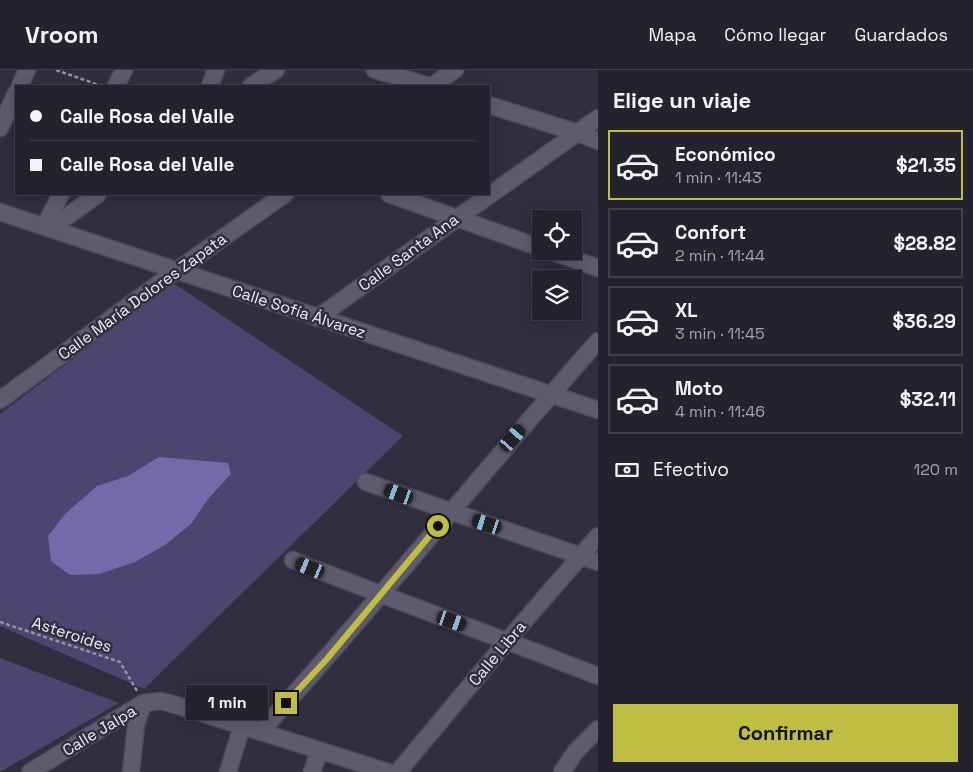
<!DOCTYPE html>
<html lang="es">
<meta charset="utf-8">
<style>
:root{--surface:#24222f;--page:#302f3b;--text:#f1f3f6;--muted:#a3a4aa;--line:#413f4b;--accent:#bfbe42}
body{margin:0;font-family:"Space Grotesk",sans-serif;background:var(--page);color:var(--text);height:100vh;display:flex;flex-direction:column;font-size:19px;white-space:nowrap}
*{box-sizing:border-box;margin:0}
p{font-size:16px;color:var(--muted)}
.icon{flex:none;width:28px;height:28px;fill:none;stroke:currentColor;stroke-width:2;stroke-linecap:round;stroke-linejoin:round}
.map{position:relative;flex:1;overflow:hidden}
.sheet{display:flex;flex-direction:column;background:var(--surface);width:375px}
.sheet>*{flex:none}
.top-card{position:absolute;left:15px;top:15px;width:475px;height:110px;border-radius:0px;box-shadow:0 2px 12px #0003,0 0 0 1px var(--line);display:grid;align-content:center;height:110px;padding:0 15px;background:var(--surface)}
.fabs{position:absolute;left:532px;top:140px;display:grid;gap:10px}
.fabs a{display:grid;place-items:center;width:50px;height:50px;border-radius:0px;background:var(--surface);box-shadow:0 2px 12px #0003,0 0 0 1px var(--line);font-size:25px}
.end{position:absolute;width:22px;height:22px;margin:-11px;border:6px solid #bfbe42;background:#111;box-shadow:0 0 0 2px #111}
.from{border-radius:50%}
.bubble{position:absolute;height:35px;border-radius:0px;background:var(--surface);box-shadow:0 2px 12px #0003,0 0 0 1px var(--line);font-size:16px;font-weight:800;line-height:35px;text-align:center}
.car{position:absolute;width:15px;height:30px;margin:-15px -8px;border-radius:6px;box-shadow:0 0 4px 1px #0007;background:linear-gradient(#222 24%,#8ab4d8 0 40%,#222 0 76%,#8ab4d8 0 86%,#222 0)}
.top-card b{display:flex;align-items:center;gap:18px;height:48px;font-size:19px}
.top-card b+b{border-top:1px solid var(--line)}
.top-card i{width:12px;height:12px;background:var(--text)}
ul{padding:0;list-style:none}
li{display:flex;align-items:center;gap:15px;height:70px;margin:0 10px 8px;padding:0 5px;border:2px solid var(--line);border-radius:0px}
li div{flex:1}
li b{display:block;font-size:19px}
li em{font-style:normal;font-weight:800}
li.on{border-color:var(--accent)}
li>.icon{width:45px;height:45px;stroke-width:1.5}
h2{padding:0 15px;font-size:22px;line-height:60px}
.pay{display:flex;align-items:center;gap:12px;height:55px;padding:0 15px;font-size:19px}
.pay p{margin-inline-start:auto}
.action{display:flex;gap:10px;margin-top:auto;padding:10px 15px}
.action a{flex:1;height:58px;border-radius:0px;background:var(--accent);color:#111;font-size:20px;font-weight:800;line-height:58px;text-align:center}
header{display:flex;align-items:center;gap:30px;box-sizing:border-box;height:70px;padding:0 25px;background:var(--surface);border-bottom:1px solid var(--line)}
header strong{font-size:24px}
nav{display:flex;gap:28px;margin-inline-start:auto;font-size:18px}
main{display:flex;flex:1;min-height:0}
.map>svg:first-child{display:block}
</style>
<header>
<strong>Vroom</strong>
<nav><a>Mapa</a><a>Cómo llegar</a><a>Guardados</a></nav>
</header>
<main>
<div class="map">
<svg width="598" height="702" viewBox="0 0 598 702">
<rect width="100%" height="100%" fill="#302e3f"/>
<!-- green -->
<path fill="#4b4570" d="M 173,213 L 403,366 L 144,619 L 0,556 L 0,344 Z
M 0,588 L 119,633 L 0,702 Z"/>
<!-- water -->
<path fill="#736aaa" d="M 159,387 L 228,393 L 231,404 L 208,429 L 191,454 L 165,475 L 135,492 L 99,504 L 70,505 L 51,491 L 48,466 L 65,444 L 97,416 L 128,406 Z"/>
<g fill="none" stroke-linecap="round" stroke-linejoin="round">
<defs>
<path id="minor" d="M 375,0 L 429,16
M 20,16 L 27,0
M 116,16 L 124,0
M 210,16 L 216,0
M 251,16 L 276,0
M 432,16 L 455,0
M 489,35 L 578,63 L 598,71
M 0,58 L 16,23
M 389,124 L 541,178
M 0,142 L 598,340
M 44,157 L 61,124
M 50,159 L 98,124
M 551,181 L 598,198
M 317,248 L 598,48
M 0,330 L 176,201 L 285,124
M 366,412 L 598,492
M 293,490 C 394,531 497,566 598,606
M 260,662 C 376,535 484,400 598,271
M 30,702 L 143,633 L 161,631 L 176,635 L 388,702
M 131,702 L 136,655 L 143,633
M 228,702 L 242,656
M 312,702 L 319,681
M 398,702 L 508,570 L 598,466
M 562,702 L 576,681 L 598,659"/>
</defs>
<!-- minor casing -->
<use href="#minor" stroke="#4b4a58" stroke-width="19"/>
<!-- path -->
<path stroke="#9492a0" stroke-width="2.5" stroke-dasharray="4 2.5" stroke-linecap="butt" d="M 56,0 L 102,16
M 0,552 L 120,592 L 137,621"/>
<!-- minor -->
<use href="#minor" stroke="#5d5b6e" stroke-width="16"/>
</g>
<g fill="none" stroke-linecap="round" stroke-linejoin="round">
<!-- route -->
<path stroke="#bfbe42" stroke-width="6" d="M 286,633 L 326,590 L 438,456"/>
</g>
<g text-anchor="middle" stroke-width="5" stroke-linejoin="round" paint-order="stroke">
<!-- street labels -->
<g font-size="16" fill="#eeedf8" stroke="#302e3f">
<text transform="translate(408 182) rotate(-36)" y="6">Calle Santa Ana</text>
<text transform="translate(142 226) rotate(-36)" y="6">Calle María Dolores Zapata</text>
<text transform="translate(299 241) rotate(18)" y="6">Calle Sofía Álvarez</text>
<text transform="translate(72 564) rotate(18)" y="6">Asteroides</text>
<text transform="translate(497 583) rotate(-50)" y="6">Calle Libra</text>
<text transform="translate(99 660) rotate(-31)" y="6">Calle Jalpa</text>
</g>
</g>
</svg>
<div class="fabs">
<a><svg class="icon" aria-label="locate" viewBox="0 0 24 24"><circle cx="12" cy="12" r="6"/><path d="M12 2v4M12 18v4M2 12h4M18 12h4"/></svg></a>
<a><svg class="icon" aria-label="layers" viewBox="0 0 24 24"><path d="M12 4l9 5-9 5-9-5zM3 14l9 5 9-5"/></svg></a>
</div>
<i class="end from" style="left:438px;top:456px"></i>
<i class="end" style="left:286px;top:633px"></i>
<div class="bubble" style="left:186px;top:615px;width:82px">1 min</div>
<i class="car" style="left:513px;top:368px;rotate:41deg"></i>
<i class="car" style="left:399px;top:424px;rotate:290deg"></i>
<i class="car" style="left:487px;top:454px;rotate:288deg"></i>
<i class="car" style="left:310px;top:498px;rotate:292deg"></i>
<i class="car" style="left:452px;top:551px;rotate:109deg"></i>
<div class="top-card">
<b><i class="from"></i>Calle Rosa del Valle</b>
<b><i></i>Calle Rosa del Valle</b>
</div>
</div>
<section class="sheet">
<h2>Elige un viaje</h2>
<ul>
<li class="on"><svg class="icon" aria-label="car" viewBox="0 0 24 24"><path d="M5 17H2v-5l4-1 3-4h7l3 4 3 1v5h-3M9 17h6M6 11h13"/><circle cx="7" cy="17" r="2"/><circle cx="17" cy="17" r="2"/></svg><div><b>Económico</b><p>1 min · 11:43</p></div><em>$21.35</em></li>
<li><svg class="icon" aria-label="car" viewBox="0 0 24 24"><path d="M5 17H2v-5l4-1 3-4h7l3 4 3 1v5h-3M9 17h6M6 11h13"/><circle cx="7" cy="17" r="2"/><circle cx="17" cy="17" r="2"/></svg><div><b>Confort</b><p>2 min · 11:44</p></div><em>$28.82</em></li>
<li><svg class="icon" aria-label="car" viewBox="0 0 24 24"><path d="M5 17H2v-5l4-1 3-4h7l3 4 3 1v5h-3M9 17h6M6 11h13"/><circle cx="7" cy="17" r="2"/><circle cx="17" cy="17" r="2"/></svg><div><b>XL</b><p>3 min · 11:45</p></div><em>$36.29</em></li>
<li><svg class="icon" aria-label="car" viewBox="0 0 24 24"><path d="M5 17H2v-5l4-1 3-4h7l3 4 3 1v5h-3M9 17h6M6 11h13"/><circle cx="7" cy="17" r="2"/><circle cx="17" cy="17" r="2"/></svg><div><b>Moto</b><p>4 min · 11:46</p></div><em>$32.11</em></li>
</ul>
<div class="pay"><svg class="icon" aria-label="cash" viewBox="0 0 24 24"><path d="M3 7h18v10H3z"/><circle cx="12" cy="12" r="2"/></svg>Efectivo<p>120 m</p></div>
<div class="action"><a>Confirmar</a></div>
</section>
</main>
